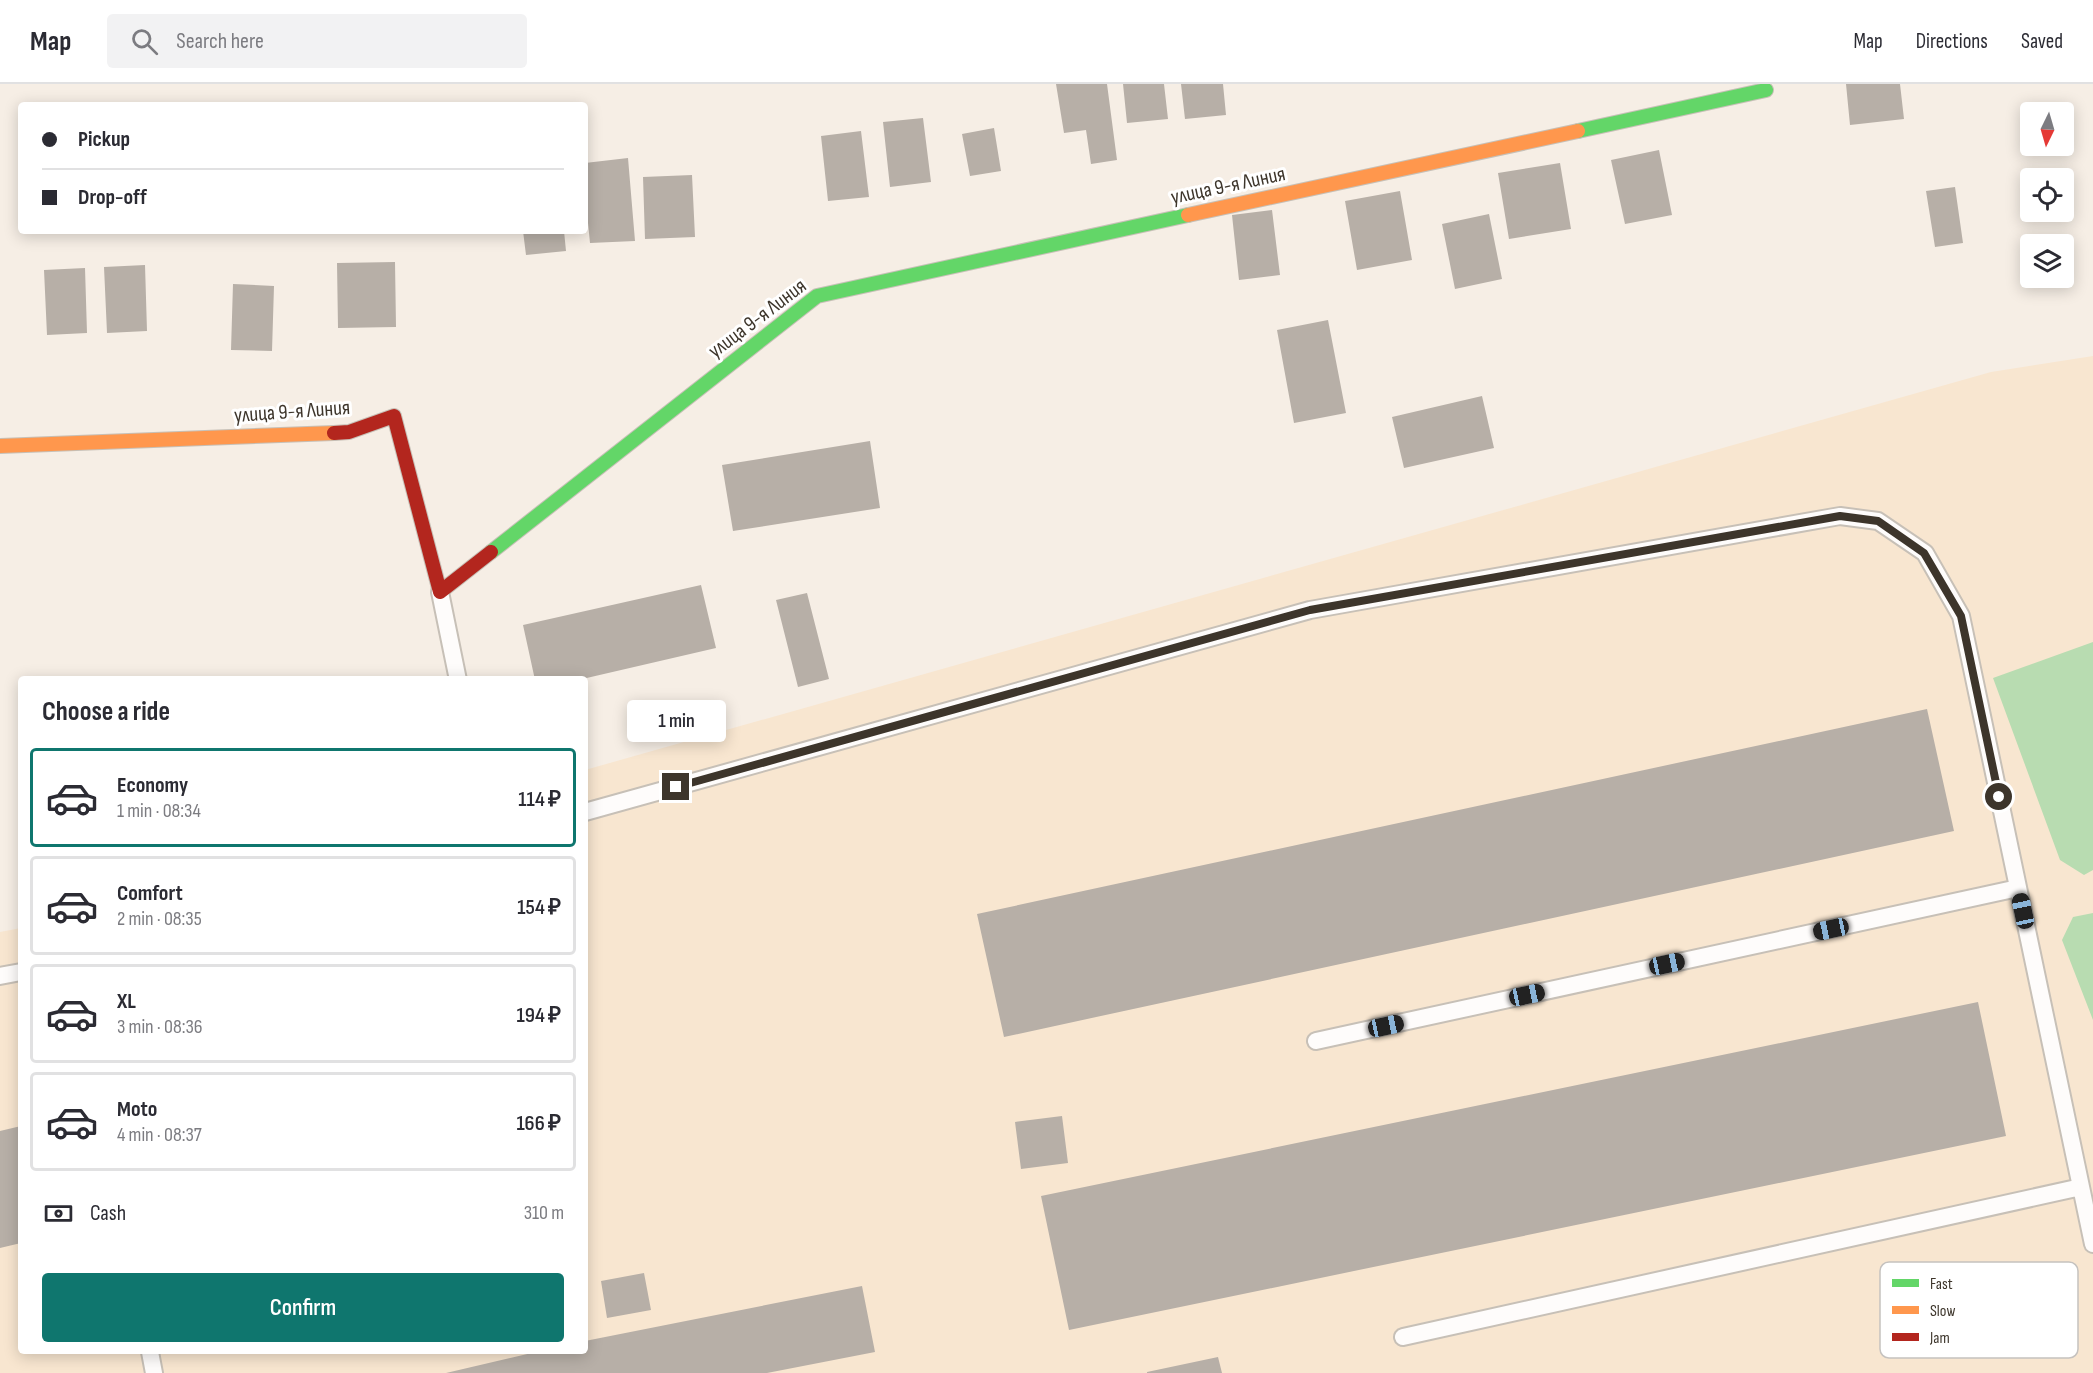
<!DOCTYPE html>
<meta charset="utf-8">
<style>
:root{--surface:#fff;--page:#f2f2f3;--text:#2b2b33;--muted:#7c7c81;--line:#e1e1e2;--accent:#0f766e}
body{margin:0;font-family:"Sofia Sans Condensed",sans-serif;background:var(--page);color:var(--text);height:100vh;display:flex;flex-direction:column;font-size:22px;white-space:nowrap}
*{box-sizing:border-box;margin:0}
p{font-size:20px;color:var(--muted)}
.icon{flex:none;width:33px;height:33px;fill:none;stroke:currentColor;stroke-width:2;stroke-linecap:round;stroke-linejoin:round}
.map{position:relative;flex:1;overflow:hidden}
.drawer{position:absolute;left:18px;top:592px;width:570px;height:678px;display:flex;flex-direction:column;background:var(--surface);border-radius:6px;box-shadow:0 3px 15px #0003}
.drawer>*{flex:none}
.guide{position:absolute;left:18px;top:18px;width:570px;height:132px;border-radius:6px;box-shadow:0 3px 15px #0003;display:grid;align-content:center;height:132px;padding:0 24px;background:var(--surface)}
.needle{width:39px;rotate:185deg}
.controls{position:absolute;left:2020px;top:18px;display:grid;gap:12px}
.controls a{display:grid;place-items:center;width:54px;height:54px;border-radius:6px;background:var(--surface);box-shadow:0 3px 15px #0003;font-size:30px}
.end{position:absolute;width:27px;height:27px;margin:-14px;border:8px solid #3d352b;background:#fff;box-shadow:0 0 0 3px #fff}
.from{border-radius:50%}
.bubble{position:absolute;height:42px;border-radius:6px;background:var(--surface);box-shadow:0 3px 15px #0003;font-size:20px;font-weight:600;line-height:42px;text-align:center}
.car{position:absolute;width:18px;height:36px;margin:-18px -9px;border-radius:8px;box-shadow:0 0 4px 2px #0007;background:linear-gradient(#222 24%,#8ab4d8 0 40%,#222 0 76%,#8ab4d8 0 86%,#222 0)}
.guide b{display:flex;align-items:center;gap:21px;height:57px;font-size:22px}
.guide b+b{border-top:2px solid var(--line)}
.guide i{width:15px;height:15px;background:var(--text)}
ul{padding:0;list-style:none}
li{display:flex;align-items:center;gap:18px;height:99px;margin:0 12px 9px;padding:0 12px;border:3px solid var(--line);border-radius:6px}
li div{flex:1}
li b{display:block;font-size:22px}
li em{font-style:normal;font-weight:600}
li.current{border-color:var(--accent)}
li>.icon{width:54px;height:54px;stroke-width:1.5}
h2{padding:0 24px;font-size:27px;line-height:72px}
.pay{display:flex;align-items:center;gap:15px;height:66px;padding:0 24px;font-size:22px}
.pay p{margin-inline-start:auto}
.action{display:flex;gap:12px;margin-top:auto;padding:12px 24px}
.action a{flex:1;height:69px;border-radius:6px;background:var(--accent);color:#fff;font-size:24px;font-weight:600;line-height:69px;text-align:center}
header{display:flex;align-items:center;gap:36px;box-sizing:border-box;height:84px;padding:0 30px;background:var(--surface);border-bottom:2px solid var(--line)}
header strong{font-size:28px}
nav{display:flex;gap:33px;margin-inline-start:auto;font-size:21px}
.search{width:420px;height:54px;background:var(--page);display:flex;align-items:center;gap:15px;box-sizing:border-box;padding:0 21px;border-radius:6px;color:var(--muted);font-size:22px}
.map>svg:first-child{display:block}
</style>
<header>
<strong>Map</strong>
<div class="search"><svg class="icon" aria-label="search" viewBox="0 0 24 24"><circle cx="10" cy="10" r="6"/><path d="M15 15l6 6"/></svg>Search here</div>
<nav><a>Map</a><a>Directions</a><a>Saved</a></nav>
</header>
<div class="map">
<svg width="2093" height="1289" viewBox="0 0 2093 1289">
<rect width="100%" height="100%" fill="#f6eee5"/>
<!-- built -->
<path fill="#f8e6d0" d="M 2093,272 L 2093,1289 L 0,1289 L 0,848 L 21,844 L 21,1268 L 585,1268 L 585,686 L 1991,288 Z"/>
<!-- forest -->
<path fill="#b8dcb1" d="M 2093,558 L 2093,786 L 2084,791 L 2060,776 L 1993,594 Z
M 2093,829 L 2093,936 L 2062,856 L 2073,833 Z"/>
<!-- building -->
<path fill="#b7afa7" d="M 1056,0 L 1107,0 L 1117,76 L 1091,80 L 1086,46 L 1064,49 Z
M 1123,0 L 1164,0 L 1168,35 L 1127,39 Z
M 1181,0 L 1223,0 L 1226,31 L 1185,35 Z
M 1846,0 L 1900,0 L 1904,35 L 1850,41 Z
M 923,34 L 931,98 L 890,103 L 883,38 Z
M 994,44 L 1001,87 L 970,92 L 962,50 Z
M 861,47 L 869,113 L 828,117 L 821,52 Z
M 1659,66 L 1672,131 L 1625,140 L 1611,76 Z
M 628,74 L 635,157 L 590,159 L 585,109 L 585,79 Z
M 1560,79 L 1571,145 L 1509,155 L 1498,89 Z
M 692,91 L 695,153 L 645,155 L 643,93 Z
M 1955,103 L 1963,159 L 1935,163 L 1926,107 Z
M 1400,107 L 1412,176 L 1357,186 L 1345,117 Z
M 1272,126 L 1280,191 L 1239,196 L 1232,131 Z
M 1489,130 L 1502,195 L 1455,205 L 1442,140 Z
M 523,147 L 564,147 L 566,167 L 526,171 Z
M 395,178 L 396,243 L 338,244 L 337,179 Z
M 145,181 L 147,247 L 107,249 L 104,183 Z
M 85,184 L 87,249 L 47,251 L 44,186 Z
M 233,200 L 274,202 L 272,267 L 231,266 Z
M 1328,236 L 1346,329 L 1294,339 L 1277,246 Z
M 1482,312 L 1494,364 L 1404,384 L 1392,333 Z
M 870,357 L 880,424 L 733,447 L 722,381 Z
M 701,501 L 716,564 L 578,596 L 535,596 L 523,541 Z
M 807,509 L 829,595 L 798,603 L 776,516 Z
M 1927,625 L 1954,747 L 1004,953 L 977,830 Z
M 1978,918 L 2006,1052 L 1069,1246 L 1041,1112 Z
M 1062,1032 L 1068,1079 L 1021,1085 L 1015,1038 Z
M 21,1042 L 21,1159 L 0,1164 L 0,1047 Z
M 644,1189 L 651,1226 L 607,1234 L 601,1197 Z
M 862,1202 L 875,1268 L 767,1289 L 446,1289 L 536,1268 L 585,1268 L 585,1257 Z
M 1218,1273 L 1222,1289 L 1147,1289 L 1147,1288 Z"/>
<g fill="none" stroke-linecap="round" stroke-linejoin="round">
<defs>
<path id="lane" d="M 440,508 L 458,596
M 585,728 L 1310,526 L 1840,432 L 1878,437 L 1925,469 L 1961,532 L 2093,1160
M 0,892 L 21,888
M 1316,957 L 2018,804
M 1403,1253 L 2081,1103
M 150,1268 L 154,1289"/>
<path id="fast" d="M 1578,47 L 1766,6
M 491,468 L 817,212 L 1188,131"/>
<path id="slow" d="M 1188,131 L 1578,47
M 0,362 L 334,349"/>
<path id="jam" d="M 334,349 L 349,348 L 394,332 L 440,508 L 491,468"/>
</defs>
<!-- lane casing -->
<use href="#lane" stroke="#c7c0b7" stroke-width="20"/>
<!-- fast casing -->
<use href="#fast" stroke="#c7c0b7" stroke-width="16"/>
<!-- slow casing -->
<use href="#slow" stroke="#c7c0b7" stroke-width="16"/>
<!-- jam casing -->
<use href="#jam" stroke="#c7c0b7" stroke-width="16"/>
<!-- lane -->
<use href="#lane" stroke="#fefcfb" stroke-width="16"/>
<!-- fast -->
<use href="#fast" stroke="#63d668" stroke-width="14"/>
<!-- slow -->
<use href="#slow" stroke="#ff974d" stroke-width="14"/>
<!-- jam -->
<use href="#jam" stroke="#b3261e" stroke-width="14"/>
</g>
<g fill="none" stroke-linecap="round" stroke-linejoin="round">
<!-- route -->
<path stroke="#3d352b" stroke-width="8" d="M 676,703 L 1310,526 L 1840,432 L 1878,437 L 1924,469 L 1961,532 L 1999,713"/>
</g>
<g text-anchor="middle" stroke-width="6" stroke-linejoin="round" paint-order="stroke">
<!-- street labels -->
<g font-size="21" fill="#3d352b" stroke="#fff">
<text transform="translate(1228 101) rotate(-12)" y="7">улица 9-я Линия</text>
<text transform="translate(757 234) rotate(-37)" y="7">улица 9-я Линия</text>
<text transform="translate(292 327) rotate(-4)" y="7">улица 9-я Линия</text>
</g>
</g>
<!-- legend -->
<rect x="1880" y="1178" width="198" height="96" rx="9" fill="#fff" stroke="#c5c2bf" stroke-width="1.5"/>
<rect x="1892" y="1195" width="27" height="8" fill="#63d668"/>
<rect x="1892" y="1222" width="27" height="8" fill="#ff974d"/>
<rect x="1892" y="1249" width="27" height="8" fill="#b3261e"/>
<g font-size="16" fill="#3d352b">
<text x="1930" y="1205">Fast</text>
<text x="1930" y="1232">Slow</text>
<text x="1930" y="1259">Jam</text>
</g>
</svg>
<div class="controls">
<a><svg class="needle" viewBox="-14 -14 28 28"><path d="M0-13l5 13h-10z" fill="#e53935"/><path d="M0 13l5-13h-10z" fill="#7c7c81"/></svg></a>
<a><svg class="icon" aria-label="locate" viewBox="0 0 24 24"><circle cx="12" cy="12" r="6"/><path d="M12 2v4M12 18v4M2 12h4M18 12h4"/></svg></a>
<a><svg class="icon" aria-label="layers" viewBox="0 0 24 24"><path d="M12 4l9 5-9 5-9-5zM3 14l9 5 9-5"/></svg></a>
</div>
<i class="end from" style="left:1999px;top:713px"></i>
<i class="end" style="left:676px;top:703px"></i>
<div class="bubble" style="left:627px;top:616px;width:99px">1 min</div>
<i class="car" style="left:2023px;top:827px;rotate:348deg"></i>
<i class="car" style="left:1831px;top:845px;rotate:258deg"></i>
<i class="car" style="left:1667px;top:880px;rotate:78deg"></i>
<i class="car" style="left:1527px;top:911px;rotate:78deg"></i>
<i class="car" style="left:1386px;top:942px;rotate:78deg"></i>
<div class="guide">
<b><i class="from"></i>Pickup</b>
<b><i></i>Drop-off</b>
</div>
<section class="drawer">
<h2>Choose a ride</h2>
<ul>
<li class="current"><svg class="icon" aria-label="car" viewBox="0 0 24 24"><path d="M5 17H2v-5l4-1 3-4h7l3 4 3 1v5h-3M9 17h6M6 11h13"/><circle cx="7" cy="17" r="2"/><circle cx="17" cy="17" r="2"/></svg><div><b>Economy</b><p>1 min · 08:34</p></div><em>114 ₽</em></li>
<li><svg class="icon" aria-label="car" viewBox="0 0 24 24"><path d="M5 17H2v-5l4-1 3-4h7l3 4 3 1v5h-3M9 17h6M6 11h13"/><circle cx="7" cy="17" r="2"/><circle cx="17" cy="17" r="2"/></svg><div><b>Comfort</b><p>2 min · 08:35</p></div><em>154 ₽</em></li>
<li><svg class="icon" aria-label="car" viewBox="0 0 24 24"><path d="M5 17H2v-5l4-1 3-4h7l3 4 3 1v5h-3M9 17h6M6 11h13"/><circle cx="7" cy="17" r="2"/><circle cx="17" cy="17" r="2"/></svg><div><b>XL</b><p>3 min · 08:36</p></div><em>194 ₽</em></li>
<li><svg class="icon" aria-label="car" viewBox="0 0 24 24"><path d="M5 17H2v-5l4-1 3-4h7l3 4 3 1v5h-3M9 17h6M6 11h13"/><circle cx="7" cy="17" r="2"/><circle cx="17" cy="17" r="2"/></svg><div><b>Moto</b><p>4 min · 08:37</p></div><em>166 ₽</em></li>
</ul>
<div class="pay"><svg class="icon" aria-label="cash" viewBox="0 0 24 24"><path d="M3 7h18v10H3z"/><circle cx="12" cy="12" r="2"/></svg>Cash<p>310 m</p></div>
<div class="action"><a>Confirm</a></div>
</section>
</div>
